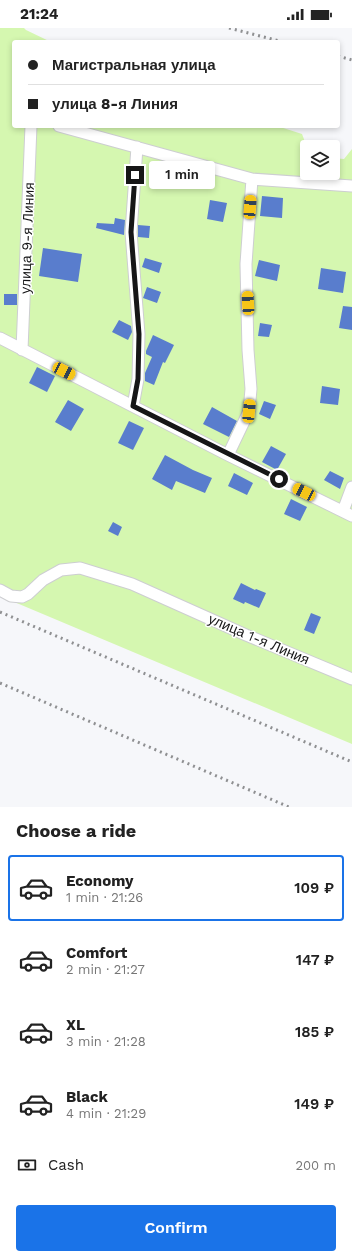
<!DOCTYPE html>
<meta charset="utf-8">
<style>
:root{--surface:#fff;--page:#f6f6f6;--text:#222;--muted:#767676;--line:#e0e0e0;--accent:#1a73e8}
body{margin:0;font-family:"Work Sans",sans-serif;background:var(--page);color:var(--text);height:100vh;display:flex;flex-direction:column;font-size:15px;white-space:nowrap}
*{box-sizing:border-box;margin:0}
p{font-size:13px;color:var(--muted)}
.icon{flex:none;width:22px;height:22px;fill:none;stroke:currentColor;stroke-width:2;stroke-linecap:round;stroke-linejoin:round}
.map{position:relative;height:779px;overflow:hidden}
.panel{display:flex;flex-direction:column;background:var(--surface);flex:1}
.panel>*{flex:none}
.banner{position:absolute;left:12px;top:12px;width:328px;height:88px;border-radius:4px;box-shadow:0 2px 6px #0003;display:grid;align-content:center;height:88px;padding:0 16px;background:var(--surface)}
.buttons{position:absolute;left:300px;top:112px;display:grid;gap:8px}
.buttons a{display:grid;place-items:center;width:40px;height:40px;border-radius:4px;background:var(--surface);box-shadow:0 2px 6px #0003;font-size:20px}
.end{position:absolute;width:18px;height:18px;margin:-9px;border:5px solid #161617;background:#fff;box-shadow:0 0 0 2px #fff}
.from{border-radius:50%}
.bubble{position:absolute;height:28px;border-radius:4px;background:var(--surface);box-shadow:0 2px 6px #0003;font-size:13px;font-weight:600;line-height:28px;text-align:center}
.car{position:absolute;width:12px;height:24px;margin:-12px -6px;border-radius:5px;box-shadow:0 0 3px 1px #0007;background:linear-gradient(#f5c518 24%,#345 0 40%,#f5c518 0 76%,#345 0 86%,#f5c518 0)}
.banner b{display:flex;align-items:center;gap:14px;height:38px;font-size:15px}
.banner b+b{border-top:1px solid var(--line)}
.banner i{width:10px;height:10px;background:var(--text)}
ul{padding:0;list-style:none}
li{display:flex;align-items:center;gap:12px;height:66px;margin:0 8px 6px;padding:0 8px;border:2px solid transparent;border-radius:4px}
li div{flex:1}
li b{display:block;font-size:15px}
li em{font-style:normal;font-weight:600}
li.current{border-color:var(--accent)}
li>.icon{width:36px;height:36px;stroke-width:1.5}
h2{padding:0 16px;font-size:18px;line-height:48px}
.pay{display:flex;align-items:center;gap:10px;height:44px;padding:0 16px;font-size:15px}
.pay p{margin-inline-start:auto}
.button{display:flex;gap:8px;margin-top:auto;padding:8px 16px}
.button a{flex:1;height:46px;border-radius:4px;background:var(--accent);color:#fff;font-size:16px;font-weight:600;line-height:46px;text-align:center}
.status{display:flex;justify-content:space-between;align-items:center;height:28px;padding:0 20px;background:var(--surface);direction:ltr}
.status svg{height:11px;fill:currentColor}
.map>svg:first-child{display:block}
</style>
<div class="status"><b>21:24</b><svg viewBox="0 0 49 12"><path d="M0 12V9h3v3zM5 12V6h3v6zM10 12V3h3v9zM15 12V0h3v12zM26 1h20v11H26zM47 4h2v5h-2z"/></svg></div>
<div class="map">
<svg width="352" height="779" viewBox="0 0 352 779">
<rect width="100%" height="100%" fill="#f6f7fa"/>
<!-- green -->
<path fill="#d5f7b0" d="M 0,0 L 24,0 L 26,2 L 51,14 L 14,14 L 14,98 L 277,98 L 302,106 L 307,119 L 307,145 L 333,145 L 333,130 L 344,131 L 352,121 L 352,716 L 0,568 Z"/>
<!-- building -->
<path fill="#597dcd" d="M 262,168 L 283,170 L 282,190 L 260,188 Z
M 210,172 L 227,175 L 223,194 L 207,191 Z
M 115,190 L 125,192 L 124,207 L 96,200 L 97,195 L 114,196 Z
M 138,197 L 150,198 L 149,210 L 138,209 Z
M 43,220 L 82,226 L 78,254 L 39,248 Z
M 145,230 L 162,235 L 159,245 L 142,239 Z
M 259,232 L 280,237 L 277,253 L 255,248 Z
M 321,240 L 346,244 L 343,265 L 318,261 Z
M 147,259 L 161,264 L 157,275 L 143,270 Z
M 4,266 L 17,266 L 17,277 L 4,277 Z
M 343,278 L 352,279 L 352,302 L 339,300 Z
M 119,292 L 131,298 L 132,304 L 128,312 L 112,304 Z
M 260,295 L 272,297 L 269,309 L 258,308 Z
M 153,307 L 174,317 L 165,335 L 163,334 L 154,357 L 145,353 L 145,345 L 152,329 L 146,326 L 146,323 Z
M 37,339 L 55,348 L 47,364 L 29,355 Z
M 322,358 L 340,361 L 338,377 L 320,375 Z
M 68,372 L 84,381 L 71,403 L 55,394 Z
M 264,373 L 276,377 L 270,391 L 259,386 Z
M 212,379 L 237,393 L 229,409 L 203,396 Z
M 129,393 L 144,400 L 133,422 L 118,415 Z
M 271,418 L 286,426 L 277,442 L 262,434 Z
M 165,427 L 193,442 L 212,450 L 205,465 L 176,453 L 172,462 L 152,451 Z
M 330,443 L 344,450 L 340,461 L 324,452 Z
M 234,445 L 253,455 L 247,467 L 228,458 Z
M 291,471 L 307,479 L 300,493 L 284,486 Z
M 113,494 L 122,499 L 118,508 L 108,503 Z
M 241,555 L 255,562 L 256,561 L 266,565 L 259,580 L 245,574 L 244,576 L 233,571 Z
M 311,585 L 321,589 L 314,606 L 304,602 Z"/>
<g fill="none" stroke-linecap="round" stroke-linejoin="round">
<defs>
<path id="street" d="M 59,98 L 252,151 L 352,158
M 0,310 L 228,427 L 352,488
M 22,322 L 31,98
M 133,378 L 138,351 L 139,306 L 131,204 L 137,119
M 228,427 L 249,383 L 251,361 L 248,322 L 246,236 L 252,151
M 343,483 L 352,459
M 0,562 L 11,568 L 22,569 L 28,566 L 43,552 L 61,542 L 80,540 L 132,556 L 246,607 L 352,651"/>
</defs>
<!-- street casing -->
<use href="#street" stroke="#cdced1" stroke-width="13"/>
<!-- street -->
<use href="#street" stroke="#fff" stroke-width="11"/>
<!-- rail -->
<path stroke="#8f9092" stroke-width="3" stroke-dasharray="2 4" stroke-linecap="butt" d="M 229,0 L 283,14
M 338,28 L 352,32
M 0,584 L 352,734
M 0,655 L 289,779"/>
</g>
<g fill="none" stroke-linecap="round" stroke-linejoin="round">
<!-- route -->
<path stroke="#161617" stroke-width="5" d="M 135,147 L 131,204 L 139,306 L 138,351 L 133,378 L 279,451"/>
</g>
<g text-anchor="middle" stroke-width="3" stroke-linejoin="round" paint-order="stroke">
<!-- street labels -->
<g font-size="14" fill="#161617" stroke="#fff">
<text transform="translate(27 210) rotate(-88)" y="5">улица 9-я Линия</text>
<text transform="translate(259 611) rotate(23)" y="5">улица 1-я Линия</text>
</g>
</g>
</svg>
<div class="buttons">
<a><svg class="icon" aria-label="layers" viewBox="0 0 24 24"><path d="M12 4l9 5-9 5-9-5zM3 14l9 5 9-5"/></svg></a>
</div>
<i class="end from" style="left:279px;top:451px"></i>
<i class="end" style="left:135px;top:147px"></i>
<div class="bubble" style="left:149px;top:133px;width:66px">1 min</div>
<i class="car" style="left:250px;top:179px;rotate:4deg"></i>
<i class="car" style="left:248px;top:275px;rotate:357deg"></i>
<i class="car" style="left:64px;top:343px;rotate:117deg"></i>
<i class="car" style="left:249px;top:383px;rotate:6deg"></i>
<i class="car" style="left:304px;top:464px;rotate:296deg"></i>
<div class="banner">
<b><i class="from"></i>Магистральная улица</b>
<b><i></i>улица 8-я Линия</b>
</div>
</div>
<section class="panel">
<h2>Choose a ride</h2>
<ul>
<li class="current"><svg class="icon" aria-label="car" viewBox="0 0 24 24"><path d="M5 17H2v-5l4-1 3-4h7l3 4 3 1v5h-3M9 17h6M6 11h13"/><circle cx="7" cy="17" r="2"/><circle cx="17" cy="17" r="2"/></svg><div><b>Economy</b><p>1 min · 21:26</p></div><em>109 ₽</em></li>
<li><svg class="icon" aria-label="car" viewBox="0 0 24 24"><path d="M5 17H2v-5l4-1 3-4h7l3 4 3 1v5h-3M9 17h6M6 11h13"/><circle cx="7" cy="17" r="2"/><circle cx="17" cy="17" r="2"/></svg><div><b>Comfort</b><p>2 min · 21:27</p></div><em>147 ₽</em></li>
<li><svg class="icon" aria-label="car" viewBox="0 0 24 24"><path d="M5 17H2v-5l4-1 3-4h7l3 4 3 1v5h-3M9 17h6M6 11h13"/><circle cx="7" cy="17" r="2"/><circle cx="17" cy="17" r="2"/></svg><div><b>XL</b><p>3 min · 21:28</p></div><em>185 ₽</em></li>
<li><svg class="icon" aria-label="car" viewBox="0 0 24 24"><path d="M5 17H2v-5l4-1 3-4h7l3 4 3 1v5h-3M9 17h6M6 11h13"/><circle cx="7" cy="17" r="2"/><circle cx="17" cy="17" r="2"/></svg><div><b>Black</b><p>4 min · 21:29</p></div><em>149 ₽</em></li>
</ul>
<div class="pay"><svg class="icon" aria-label="cash" viewBox="0 0 24 24"><path d="M3 7h18v10H3z"/><circle cx="12" cy="12" r="2"/></svg>Cash<p>200 m</p></div>
<div class="button"><a>Confirm</a></div>
</section>
